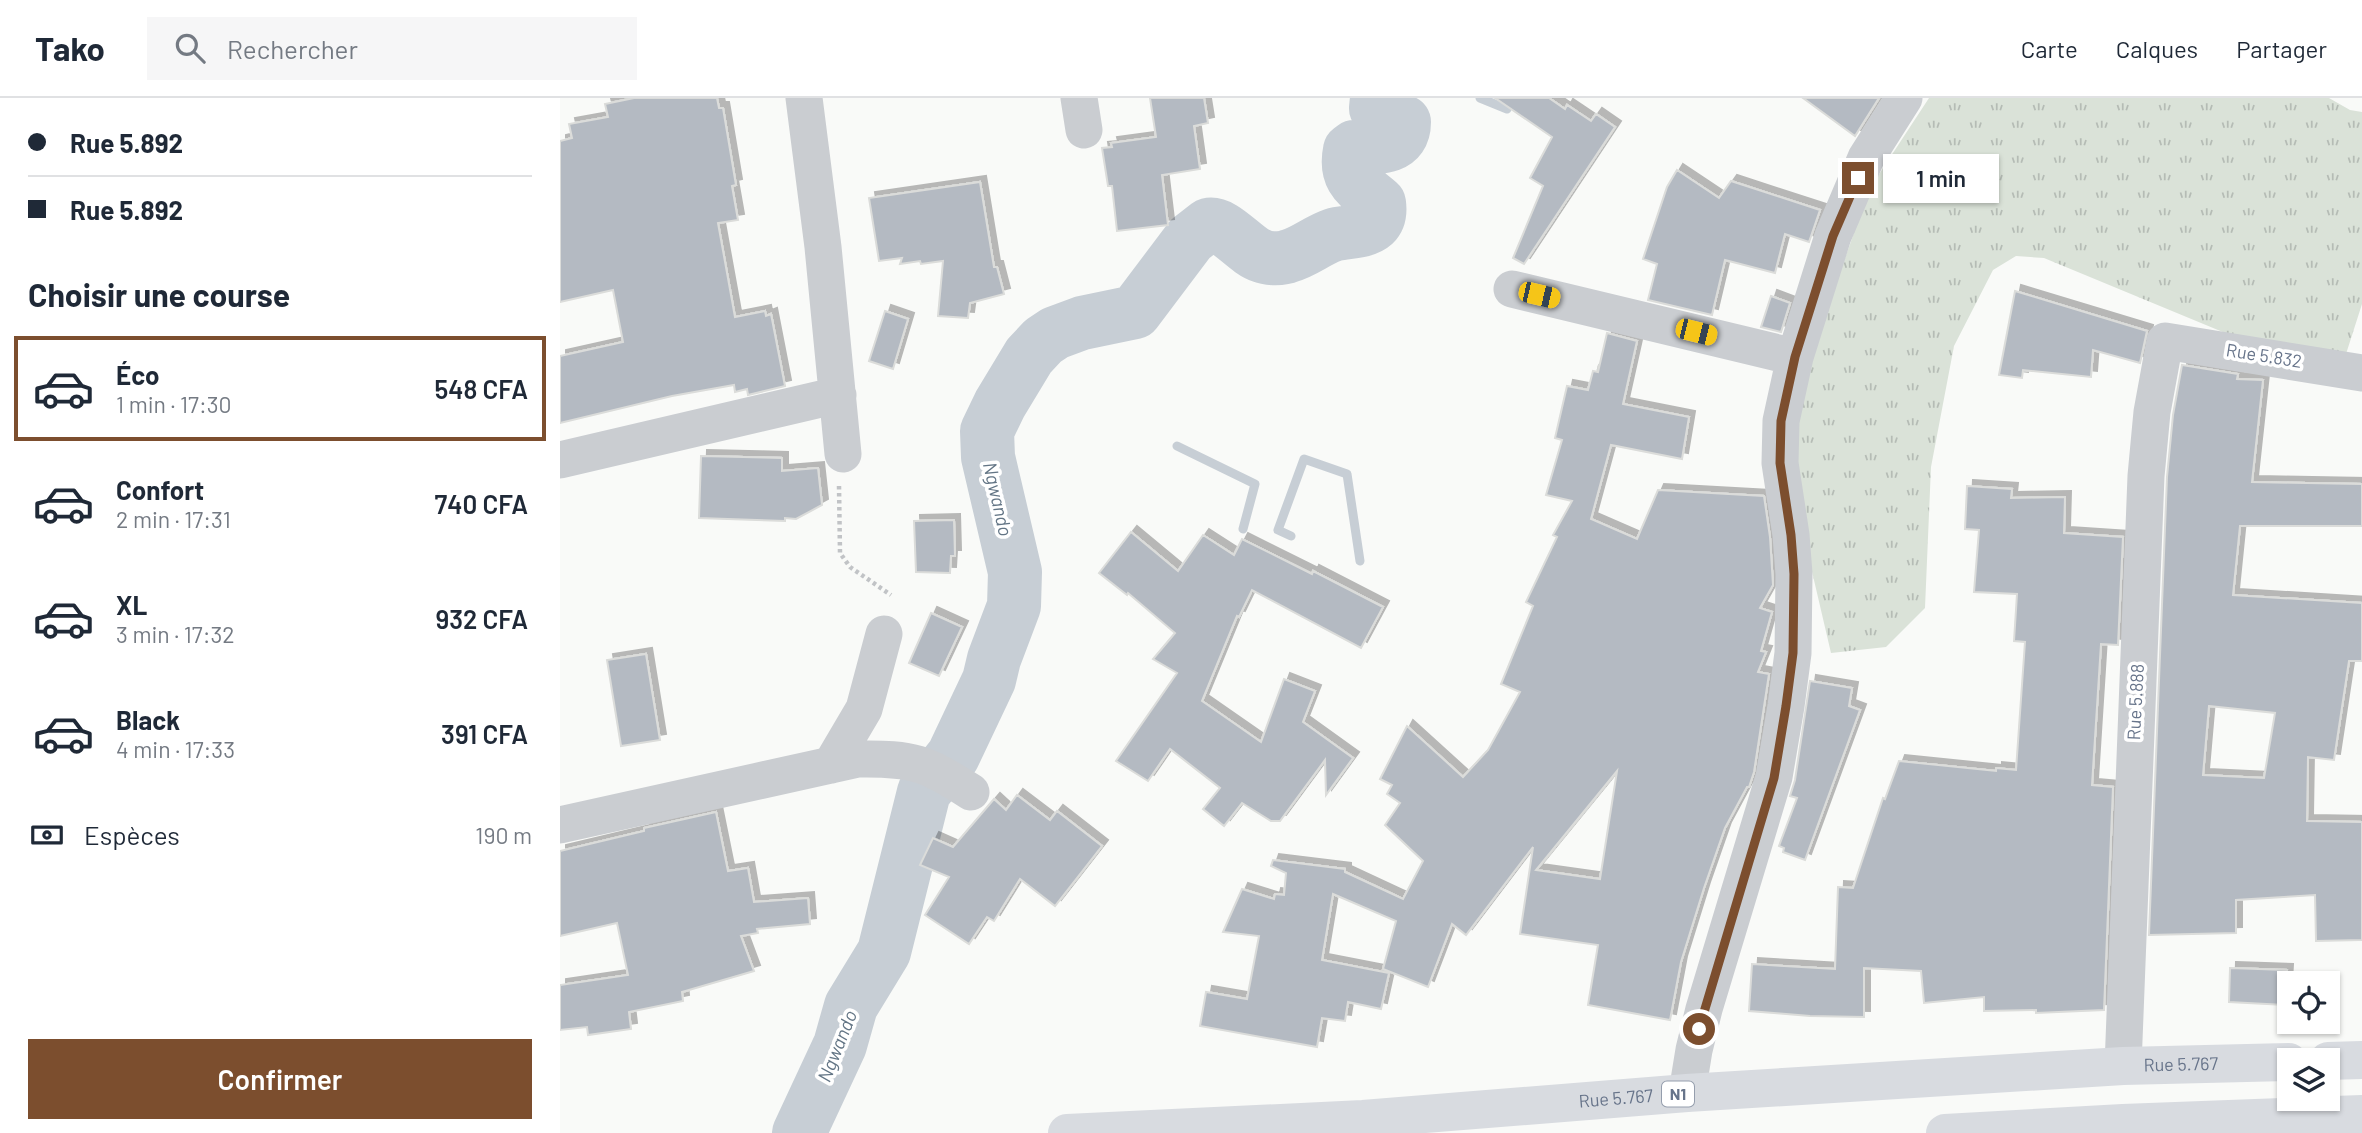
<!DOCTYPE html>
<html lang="fr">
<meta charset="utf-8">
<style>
:root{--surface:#fff;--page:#f6f6f7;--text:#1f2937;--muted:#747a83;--line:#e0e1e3;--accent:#7c4e2e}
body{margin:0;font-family:Barlow,sans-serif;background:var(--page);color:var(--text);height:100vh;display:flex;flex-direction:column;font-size:26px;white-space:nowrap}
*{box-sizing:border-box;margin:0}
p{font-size:23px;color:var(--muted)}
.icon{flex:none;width:38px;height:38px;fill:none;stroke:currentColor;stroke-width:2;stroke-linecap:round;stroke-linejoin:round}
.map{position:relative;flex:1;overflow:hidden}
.details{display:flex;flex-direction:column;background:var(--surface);width:560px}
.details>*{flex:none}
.banner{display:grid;align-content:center;height:154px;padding:0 28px;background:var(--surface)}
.controls{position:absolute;left:1717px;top:873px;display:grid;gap:14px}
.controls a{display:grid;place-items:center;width:63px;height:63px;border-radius:0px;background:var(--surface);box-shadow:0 2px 5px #0004;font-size:35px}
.end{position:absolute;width:32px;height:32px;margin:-16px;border:9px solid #7c4e2e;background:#fff;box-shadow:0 0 0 4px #fff}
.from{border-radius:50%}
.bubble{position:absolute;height:49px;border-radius:0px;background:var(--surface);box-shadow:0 2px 5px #0004;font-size:23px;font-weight:600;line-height:49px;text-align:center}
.car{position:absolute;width:21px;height:42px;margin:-21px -10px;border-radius:9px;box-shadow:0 0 5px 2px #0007;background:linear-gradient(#f5c518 24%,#345 0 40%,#f5c518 0 76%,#345 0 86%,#f5c518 0)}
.banner b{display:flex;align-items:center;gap:24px;height:66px;font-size:26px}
.banner b+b{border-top:2px solid var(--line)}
.banner i{width:18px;height:18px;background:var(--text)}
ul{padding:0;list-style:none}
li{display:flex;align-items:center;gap:21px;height:105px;margin:0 14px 10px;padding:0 14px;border:4px solid transparent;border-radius:0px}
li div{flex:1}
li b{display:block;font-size:26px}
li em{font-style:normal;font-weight:600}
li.active{border-color:var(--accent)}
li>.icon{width:63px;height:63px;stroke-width:1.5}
h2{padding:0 28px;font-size:32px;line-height:84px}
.pay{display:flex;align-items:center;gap:18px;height:77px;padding:0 28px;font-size:26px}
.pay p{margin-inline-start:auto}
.action{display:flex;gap:14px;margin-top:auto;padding:14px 28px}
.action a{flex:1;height:80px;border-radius:0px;background:var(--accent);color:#fff;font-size:28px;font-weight:600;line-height:80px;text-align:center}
header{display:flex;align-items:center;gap:42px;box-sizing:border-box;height:98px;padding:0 35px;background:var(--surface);border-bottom:2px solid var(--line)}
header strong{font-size:33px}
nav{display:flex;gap:38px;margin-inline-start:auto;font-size:24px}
.search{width:490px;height:63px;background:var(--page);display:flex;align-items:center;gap:18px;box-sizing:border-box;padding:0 24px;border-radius:0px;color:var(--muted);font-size:26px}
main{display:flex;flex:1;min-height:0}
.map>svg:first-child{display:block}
</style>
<header>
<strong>Tako</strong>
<div class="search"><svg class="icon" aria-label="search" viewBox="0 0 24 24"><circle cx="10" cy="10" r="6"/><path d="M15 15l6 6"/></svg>Rechercher</div>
<nav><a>Carte</a><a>Calques</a><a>Partager</a></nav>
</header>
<main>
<section class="details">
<div class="banner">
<b><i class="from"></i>Rue 5.892</b>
<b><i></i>Rue 5.892</b>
</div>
<h2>Choisir une course</h2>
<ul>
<li class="active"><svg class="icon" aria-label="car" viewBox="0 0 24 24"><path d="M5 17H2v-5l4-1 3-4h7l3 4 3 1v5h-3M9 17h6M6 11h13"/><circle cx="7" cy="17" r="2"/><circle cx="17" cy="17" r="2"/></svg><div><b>Éco</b><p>1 min · 17:30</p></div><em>548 CFA</em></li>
<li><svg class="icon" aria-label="car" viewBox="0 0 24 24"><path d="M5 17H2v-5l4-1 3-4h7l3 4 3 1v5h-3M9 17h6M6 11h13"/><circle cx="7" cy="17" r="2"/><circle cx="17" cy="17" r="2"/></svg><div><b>Confort</b><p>2 min · 17:31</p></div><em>740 CFA</em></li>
<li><svg class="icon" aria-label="car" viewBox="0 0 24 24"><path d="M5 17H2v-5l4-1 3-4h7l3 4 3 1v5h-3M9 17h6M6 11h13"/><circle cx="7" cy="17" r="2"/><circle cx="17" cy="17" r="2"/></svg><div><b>XL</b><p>3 min · 17:32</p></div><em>932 CFA</em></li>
<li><svg class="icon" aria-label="car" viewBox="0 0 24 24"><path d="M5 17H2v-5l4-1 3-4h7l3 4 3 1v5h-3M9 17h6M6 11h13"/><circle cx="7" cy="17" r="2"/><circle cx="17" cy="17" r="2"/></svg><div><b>Black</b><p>4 min · 17:33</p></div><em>391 CFA</em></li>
</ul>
<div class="pay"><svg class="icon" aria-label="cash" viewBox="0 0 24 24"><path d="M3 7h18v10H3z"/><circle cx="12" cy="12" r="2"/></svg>Espèces<p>190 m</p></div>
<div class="action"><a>Confirmer</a></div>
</section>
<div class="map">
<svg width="1802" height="1035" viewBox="0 0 1802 1035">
<defs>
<pattern id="grass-tufts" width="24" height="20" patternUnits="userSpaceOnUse" patternTransform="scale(1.75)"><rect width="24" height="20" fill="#dae2d8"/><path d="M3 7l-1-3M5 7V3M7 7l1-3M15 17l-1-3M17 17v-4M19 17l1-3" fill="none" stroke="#b5bcb5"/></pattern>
<filter id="shadow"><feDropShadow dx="6" dy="-6" stdDeviation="0" flood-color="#0004"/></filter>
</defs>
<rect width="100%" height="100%" fill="#f9faf8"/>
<!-- grass -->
<path fill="url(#grass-tufts)" d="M 1369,0 L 1769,0 L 1790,12 L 1802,14 L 1802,206 L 1786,256 L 1670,237 L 1484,160 L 1456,158 L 1433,172 L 1394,248 L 1371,369 L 1365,510 L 1326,549 L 1271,555 L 1236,405 L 1238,292 L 1310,90 Z"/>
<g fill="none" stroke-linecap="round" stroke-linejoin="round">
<!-- stream -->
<path stroke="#c7ced5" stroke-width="9" d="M 920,0 L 947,11
M 617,348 L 695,386 L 683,431
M 731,438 L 718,432 L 744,361 L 787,376 L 800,463"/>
<!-- river -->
<path stroke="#c7ced5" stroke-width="54" d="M 239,1035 L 280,947 L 291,908 L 324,854 L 364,694 L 393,658 L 429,582 L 434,561 L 454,508 L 455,474 L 428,359 L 427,333 L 440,306 L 469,258 L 483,243 L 495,235 L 522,225 L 575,214 L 630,141 L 648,127 C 664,123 685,153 702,158 C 709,161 722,161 729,158 C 744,154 758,142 773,137 C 785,133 804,135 814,126 C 820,120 820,112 819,105 C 799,88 784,81 790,52 L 794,49 C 815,49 844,53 844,24 L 820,14 L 816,10 L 817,0"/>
</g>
<!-- building -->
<path fill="#b4bac2" stroke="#dbdcda" stroke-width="2" fill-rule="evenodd" filter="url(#shadow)" d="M 74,0 L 157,0 L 159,10 L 163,10 L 176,87 L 172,88 L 178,122 L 158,125 L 175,219 L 205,213 L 206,218 L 211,216 L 225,288 L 188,297 L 187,291 L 175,294 L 174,287 L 112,298 L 0,325 L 0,258 L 63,244 L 53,192 L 0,204 L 0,43 L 12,40 L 9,26 L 48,19 L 45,6 Z
M 590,0 L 644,0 L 648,25 L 634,28 L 640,71 L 602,77 L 608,127 L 557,133 L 552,88 L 548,88 L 542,50 L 552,49 L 551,45 L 596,39 Z
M 935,0 L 989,0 L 1005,11 L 1007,7 L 1031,23 L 1036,16 L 1055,29 L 964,166 L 953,160 L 983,88 L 970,80 L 992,39 Z
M 1243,0 L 1319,0 L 1295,38 Z
M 1117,72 L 1159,100 L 1171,83 L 1260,112 L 1249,144 L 1225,136 L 1215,175 L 1165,162 L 1152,217 L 1088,202 L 1097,166 L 1083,161 L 1107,89 Z
M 420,84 L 434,169 L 437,169 L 444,196 L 410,205 L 408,220 L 378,218 L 383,163 L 361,166 L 360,163 L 340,166 L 342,160 L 319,163 L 309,100 Z
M 1455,193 L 1587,233 L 1580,265 L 1533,252 L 1531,279 L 1463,272 L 1462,280 L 1439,277 Z
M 1211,198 L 1230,205 L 1221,234 L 1201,229 Z
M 325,213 L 348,221 L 333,271 L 309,263 Z
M 1047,235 L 1077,243 L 1063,306 L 1129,319 L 1122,361 L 1051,347 L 1031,421 L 1077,441 L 1098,392 L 1204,398 L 1210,439 L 1213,487 L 1200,510 L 1212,514 L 1201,553 L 1206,554 L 1198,574 L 1209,576 L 1194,674 L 1189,689 L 1187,689 L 1165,730 L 1144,790 L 1121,864 L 1110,922 L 1028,907 L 1038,847 L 960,836 L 973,749 L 906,837 L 892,826 L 868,889 L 823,871 L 836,823 L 773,796 L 762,862 L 829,875 L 821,911 L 788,904 L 785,923 L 762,920 L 757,949 L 640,928 L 646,894 L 687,901 L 699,838 L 663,834 L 682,791 L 714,801 L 715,796 L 724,797 L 726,775 L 711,768 L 713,762 L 785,771 L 785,774 L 843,801 L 863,763 L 825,727 L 840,705 L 827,696 L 832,687 L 820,681 L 847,628 L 903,679 L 928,652 L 960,594 L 941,586 L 973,508 L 966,504 L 997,439 L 993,437 L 1012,403 L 986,397 L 1002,342 L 995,340 L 1007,288 L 1028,292 L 1033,273 L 1038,274 ZM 1057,673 L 1040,781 L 976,772 Z
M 1622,267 L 1678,276 L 1677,281 L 1703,282 L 1692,384 L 1802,386 L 1802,428 L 1680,428 L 1673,497 L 1802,505 L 1802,563 L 1789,563 L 1774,662 L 1748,659 L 1747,723 L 1802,724 L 1802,842 L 1756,843 L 1755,797 L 1676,802 L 1676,835 L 1589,837 L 1607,379 L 1613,317 ZM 1649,608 L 1715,615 L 1704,680 L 1643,677 Z
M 141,358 L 222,360 L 222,373 L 258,370 L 262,407 L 236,421 L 225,420 L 225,423 L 139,420 Z
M 1407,388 L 1452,391 L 1451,400 L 1505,399 L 1504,435 L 1563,439 L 1558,547 L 1541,546 L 1532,687 L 1553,689 L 1544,912 L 1476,915 L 1476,912 L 1424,913 L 1424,899 L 1364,905 L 1361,873 L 1304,870 L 1304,919 L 1250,918 L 1189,913 L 1192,866 L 1275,871 L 1278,789 L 1293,790 L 1323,700 L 1325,701 L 1339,663 L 1436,673 L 1436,670 L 1456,672 L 1465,544 L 1454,543 L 1457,496 L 1414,494 L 1419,432 L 1405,431 Z
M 394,422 L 395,458 L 391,458 L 390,475 L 356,474 L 354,423 Z
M 571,434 L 618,473 L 643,437 L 674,457 L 682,441 L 752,476 L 753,473 L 823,509 L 801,550 L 692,492 L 679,519 L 677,518 L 642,603 L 701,644 L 724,581 L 755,593 L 743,624 L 793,660 L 766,697 L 765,662 L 720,723 L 711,723 L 682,705 L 664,728 L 643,711 L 660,690 L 610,651 L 588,683 L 556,663 L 617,575 L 593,561 L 615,535 L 568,495 L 567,497 L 539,475 Z
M 371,515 L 402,529 L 379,578 L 349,565 Z
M 86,556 L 100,642 L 61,648 L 47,562 Z
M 1250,583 L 1292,590 L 1289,608 L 1300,612 L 1245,762 L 1223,754 L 1224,750 L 1219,748 L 1237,700 L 1230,698 L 1235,682 Z
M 457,697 L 490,722 L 497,713 L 542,748 L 495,808 L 460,781 L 434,823 L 427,819 L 409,846 L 365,817 L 389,779 L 360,767 L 373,740 L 393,749 L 434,701 L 446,712 Z
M 156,714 L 168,773 L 188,770 L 194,804 L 248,800 L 250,826 L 197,831 L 198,835 L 181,838 L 194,873 L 122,894 L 123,903 L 69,914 L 71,931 L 28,937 L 27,929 L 0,932 L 0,887 L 68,877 L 57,825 L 0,838 L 0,753 L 84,733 L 84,730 Z
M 1670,870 L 1727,872 L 1725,907 L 1669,904 Z"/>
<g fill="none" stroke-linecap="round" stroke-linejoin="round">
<!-- path -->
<path stroke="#c1c3c6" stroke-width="4.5" stroke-dasharray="3.5 3.5" stroke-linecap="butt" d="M 279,388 L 280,455 L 290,469 L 331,497"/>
<!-- minor -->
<path stroke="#cacdd1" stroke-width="37" d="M 244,0 L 263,149 L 283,356
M 519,0 L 524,32
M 952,191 L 1235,259
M 0,362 L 278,297
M 271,667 L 304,611 L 324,536
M 0,727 L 298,661 C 354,660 365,665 411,694
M 1563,968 L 1586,378 L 1592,314 L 1605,243 L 1802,275
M 1127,995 L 1134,952 L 1144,911 L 1214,679 L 1226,608 L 1233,555 L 1234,476 L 1231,437 L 1220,365 L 1221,323 L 1235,259 L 1273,138 L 1306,60 L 1344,0"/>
<!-- highway -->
<g stroke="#d8dbe0" stroke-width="38">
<path d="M 1768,963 L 1802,962"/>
<path id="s1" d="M 507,1035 L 803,1021 L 1127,995 L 1563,968 L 1729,964"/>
<path d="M 1385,1035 L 1563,1025 L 1802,1016"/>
</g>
</g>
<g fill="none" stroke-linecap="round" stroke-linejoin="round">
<!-- route -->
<path stroke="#7c4e2e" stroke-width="9" d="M 1139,931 L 1214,680 L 1226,608 L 1233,555 L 1234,476 L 1231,437 L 1220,365 L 1221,323 L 1235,259 L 1273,138 L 1298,80"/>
</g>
<g text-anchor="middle" stroke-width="7" stroke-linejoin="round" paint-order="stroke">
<!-- shield labels -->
<rect fill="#fff" stroke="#959ead" stroke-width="2" x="1102" y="983.5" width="32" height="25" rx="5"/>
<g font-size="16" font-weight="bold" fill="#67748a">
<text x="1118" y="1002">N1</text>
</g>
<!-- street labels -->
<g font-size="18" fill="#67748a" stroke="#fff">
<text transform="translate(1704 258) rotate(9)" y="6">Rue 5.832</text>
<text transform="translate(1576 604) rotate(-87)" y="6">Rue 5.888</text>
<text dy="6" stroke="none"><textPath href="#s1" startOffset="1116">Rue 5.767</textPath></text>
<text dy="6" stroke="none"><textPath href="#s1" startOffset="550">Rue 5.767</textPath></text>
</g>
<!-- water labels -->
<g font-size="19" font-style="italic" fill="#637585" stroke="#fff">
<text transform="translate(438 401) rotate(77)" y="7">Ngwando</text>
<text transform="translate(277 948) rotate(-68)" y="7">Ngwando</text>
</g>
</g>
</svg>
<div class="controls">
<a><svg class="icon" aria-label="locate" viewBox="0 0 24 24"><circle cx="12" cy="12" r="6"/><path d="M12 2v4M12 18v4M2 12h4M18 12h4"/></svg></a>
<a><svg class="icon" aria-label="layers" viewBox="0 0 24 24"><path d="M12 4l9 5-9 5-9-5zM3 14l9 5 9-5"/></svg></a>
</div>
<i class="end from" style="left:1139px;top:931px"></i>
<i class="end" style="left:1298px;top:80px"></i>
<div class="bubble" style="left:1323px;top:56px;width:116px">1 min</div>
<i class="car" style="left:979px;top:197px;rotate:103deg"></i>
<i class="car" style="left:1136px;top:234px;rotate:104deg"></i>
</div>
</main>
